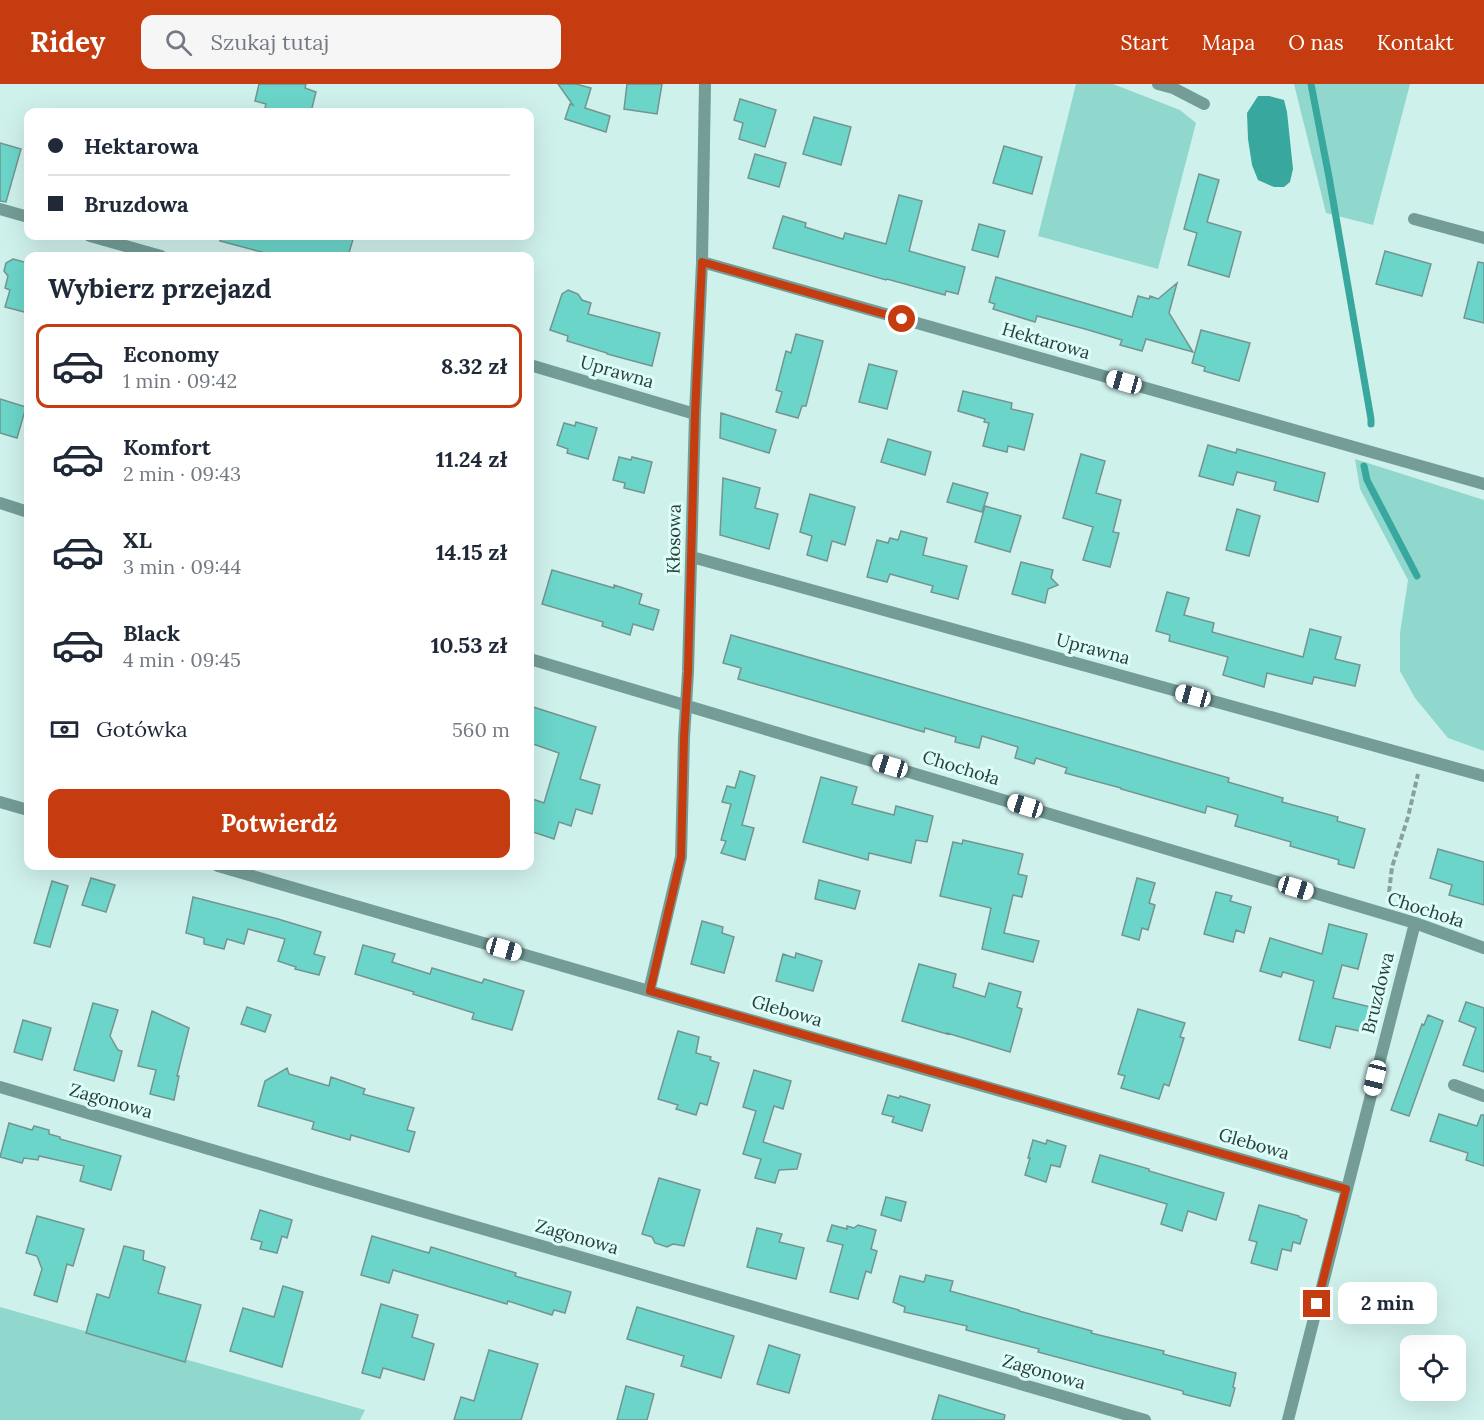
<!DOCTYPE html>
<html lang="pl">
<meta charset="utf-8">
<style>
:root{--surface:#fff;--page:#f6f6f7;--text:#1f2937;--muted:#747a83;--line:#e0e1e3;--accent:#c43c10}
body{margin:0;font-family:Lora,serif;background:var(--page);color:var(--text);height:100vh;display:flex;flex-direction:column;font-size:22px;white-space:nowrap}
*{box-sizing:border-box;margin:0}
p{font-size:20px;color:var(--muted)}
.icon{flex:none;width:33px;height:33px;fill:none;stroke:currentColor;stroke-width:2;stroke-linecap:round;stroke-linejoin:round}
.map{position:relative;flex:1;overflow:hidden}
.drawer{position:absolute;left:24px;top:168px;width:510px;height:618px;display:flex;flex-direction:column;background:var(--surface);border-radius:12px;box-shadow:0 6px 24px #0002}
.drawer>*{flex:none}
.banner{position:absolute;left:24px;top:24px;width:510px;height:132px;border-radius:12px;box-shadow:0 6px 24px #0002;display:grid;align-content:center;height:132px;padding:0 24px;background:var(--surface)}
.fabs{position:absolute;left:1400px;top:1251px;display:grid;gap:12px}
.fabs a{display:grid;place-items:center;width:66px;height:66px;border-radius:12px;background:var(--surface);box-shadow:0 6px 24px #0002;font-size:30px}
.end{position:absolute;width:27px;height:27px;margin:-14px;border:8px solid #c43c10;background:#fff;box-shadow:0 0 0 3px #fff}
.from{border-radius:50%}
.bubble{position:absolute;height:42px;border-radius:12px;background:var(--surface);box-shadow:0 6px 24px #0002;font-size:20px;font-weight:800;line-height:42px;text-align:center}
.car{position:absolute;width:18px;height:36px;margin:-18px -9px;border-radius:8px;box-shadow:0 0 4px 2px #0007;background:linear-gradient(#fff 24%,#345 0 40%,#fff 0 76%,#345 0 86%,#fff 0)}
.banner b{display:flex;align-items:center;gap:21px;height:57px;font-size:22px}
.banner b+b{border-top:2px solid var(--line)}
.banner i{width:15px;height:15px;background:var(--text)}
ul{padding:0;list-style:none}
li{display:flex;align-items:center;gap:18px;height:84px;margin:0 12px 9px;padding:0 12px;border:3px solid transparent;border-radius:12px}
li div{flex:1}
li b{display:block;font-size:22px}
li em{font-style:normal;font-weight:800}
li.on{border-color:var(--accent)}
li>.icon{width:54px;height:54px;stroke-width:1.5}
h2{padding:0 24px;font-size:27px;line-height:72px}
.pay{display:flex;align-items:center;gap:15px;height:66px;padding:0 24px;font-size:22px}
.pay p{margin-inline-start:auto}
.action{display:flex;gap:12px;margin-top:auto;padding:12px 24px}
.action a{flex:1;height:69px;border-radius:12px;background:var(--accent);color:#fff;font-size:24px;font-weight:800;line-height:69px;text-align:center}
header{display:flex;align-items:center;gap:36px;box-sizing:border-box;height:84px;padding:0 30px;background:var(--accent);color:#fff}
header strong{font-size:28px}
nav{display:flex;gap:33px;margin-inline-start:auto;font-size:21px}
.search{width:420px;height:54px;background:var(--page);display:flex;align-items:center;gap:15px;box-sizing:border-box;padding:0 21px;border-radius:12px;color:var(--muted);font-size:22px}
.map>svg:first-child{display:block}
</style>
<header>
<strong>Ridey</strong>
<div class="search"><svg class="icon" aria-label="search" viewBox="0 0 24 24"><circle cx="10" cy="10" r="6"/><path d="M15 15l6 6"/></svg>Szukaj tutaj</div>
<nav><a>Start</a><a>Mapa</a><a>O nas</a><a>Kontakt</a></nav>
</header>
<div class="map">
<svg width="1484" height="1336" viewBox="0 0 1484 1336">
<rect width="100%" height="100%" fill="#cff1ec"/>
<!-- green -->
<path fill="#90d7ce" d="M 1076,0 L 1113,0 L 1180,26 L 1196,39 L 1158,185 L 1038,152 Z
M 1294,0 L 1410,0 L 1373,141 L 1326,129 Z
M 1355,375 L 1484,416 L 1484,667 L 1448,654 L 1415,614 L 1400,587 L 1400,549 L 1408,496 L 1360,405 Z
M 0,1223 L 365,1326 L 360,1336 L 0,1336 Z"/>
<!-- water -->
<path fill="#38a79d" d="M 1258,12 L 1269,12 L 1284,16 L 1287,28 L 1293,85 L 1290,98 L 1284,103 L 1274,103 L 1258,96 L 1252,81 L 1248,55 L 1247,29 Z"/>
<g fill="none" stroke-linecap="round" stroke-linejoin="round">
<!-- stream -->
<path stroke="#38a79d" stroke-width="7" d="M 1311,0 L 1329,93 L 1371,335 L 1371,340
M 1364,382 L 1367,396 L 1417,492"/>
</g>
<!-- building -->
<path fill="#6bd5c9" stroke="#749490" stroke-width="1.5" d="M 259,0 L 306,0 L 305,4 L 316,8 L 311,28 L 264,28 L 266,20 L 255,17 Z
M 558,0 L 576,0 L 591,4 L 585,24 L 610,32 L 606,48 L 565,35 L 570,20 L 573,21 Z
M 627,0 L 662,0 L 657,30 L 624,25 Z
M 740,15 L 776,26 L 765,63 L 739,55 L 743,39 L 734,36 Z
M 814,33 L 851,43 L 841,81 L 803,70 Z
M 0,59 L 21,65 L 6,118 L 0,117 Z
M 1004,62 L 1042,73 L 1032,110 L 993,99 Z
M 755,70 L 786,79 L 779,103 L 748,94 Z
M 1199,90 L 1219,96 L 1207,138 L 1241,148 L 1229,193 L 1188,181 L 1197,149 L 1184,145 Z
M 899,111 L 922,117 L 909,167 L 965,183 L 958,210 L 946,207 L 945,211 L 887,195 L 886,196 L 773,164 L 783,132 L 806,139 L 805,143 L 843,155 L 845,149 L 886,160 Z
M 979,140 L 1005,147 L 998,173 L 972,166 Z
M 221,152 L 354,152 L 348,172 L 277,172 L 220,157 Z
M 1385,167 L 1431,180 L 1422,212 L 1376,200 Z
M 13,175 L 28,179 L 28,229 L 5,223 L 10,206 L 5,204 L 8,192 L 4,187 L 6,179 Z
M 1478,178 L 1484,179 L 1484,239 L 1464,234 Z
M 996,193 L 1132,233 L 1138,212 L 1149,215 L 1150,212 L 1158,215 L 1177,199 L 1169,229 L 1193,268 L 1146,255 L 1142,267 L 1120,261 L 1122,256 L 1085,245 L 1037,232 L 1035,238 L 993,225 L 995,220 L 989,218 Z
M 568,206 L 578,210 L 582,216 L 591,219 L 588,230 L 660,249 L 652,282 L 607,270 L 607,269 L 567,257 L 568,252 L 550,246 L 562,210 Z
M 1201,246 L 1250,259 L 1239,297 L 1204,287 L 1205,283 L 1192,279 Z
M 796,250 L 823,257 L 806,322 L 802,322 L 798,334 L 776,328 L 782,308 L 776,306 L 786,267 L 791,269 Z
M 869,280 L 897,287 L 887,325 L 859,318 Z
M 963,307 L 1012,319 L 1011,325 L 1033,330 L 1024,366 L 1008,362 L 1007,368 L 983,362 L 989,339 L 984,338 L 985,335 L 958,327 Z
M 0,315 L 26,323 L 17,354 L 0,349 Z
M 721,329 L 776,346 L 769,369 L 720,354 Z
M 576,338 L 597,344 L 588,375 L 567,369 L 568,365 L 557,361 L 564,339 L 575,342 Z
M 888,355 L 931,368 L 925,391 L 881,378 Z
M 1208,361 L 1236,369 L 1237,365 L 1325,389 L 1318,418 L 1274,406 L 1276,398 L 1237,388 L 1233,401 L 1199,392 Z
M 1081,370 L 1105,377 L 1096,409 L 1121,416 L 1113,448 L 1119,449 L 1110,483 L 1083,476 L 1093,443 L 1063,434 Z
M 619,373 L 631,376 L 632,373 L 652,378 L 644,409 L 624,404 L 625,399 L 613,396 Z
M 723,394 L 760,404 L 755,424 L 778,430 L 769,465 L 720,451 Z
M 953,399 L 988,409 L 982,428 L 947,418 Z
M 810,410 L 855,423 L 845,461 L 832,457 L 827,477 L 807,471 L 812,452 L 800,448 Z
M 985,422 L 1021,432 L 1010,468 L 975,458 Z
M 1237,425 L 1260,432 L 1249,472 L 1226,466 Z
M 901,447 L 927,454 L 923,471 L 967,482 L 958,515 L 931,508 L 933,502 L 890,490 L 887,498 L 867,493 L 877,456 L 888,459 L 890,454 L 898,456 Z
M 1021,478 L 1053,486 L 1051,494 L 1058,501 L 1048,505 L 1045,519 L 1012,510 Z
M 552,486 L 614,504 L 614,501 L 642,510 L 639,520 L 659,526 L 653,546 L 633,540 L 630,551 L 602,542 L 603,538 L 542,520 Z
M 1167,508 L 1189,514 L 1184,531 L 1214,539 L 1212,548 L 1303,573 L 1310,545 L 1341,553 L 1335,575 L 1360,581 L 1355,602 L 1314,593 L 1312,600 L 1267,589 L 1264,603 L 1223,591 L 1228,573 L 1169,557 L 1170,551 L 1156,547 Z
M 731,551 L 1229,694 L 1228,698 L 1283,714 L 1282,718 L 1338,733 L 1337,737 L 1365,745 L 1354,784 L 1338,780 L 1339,776 L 1290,762 L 1291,758 L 1235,742 L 1238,731 L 1207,722 L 1205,729 L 1121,705 L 1121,704 L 1065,689 L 1067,684 L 1036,674 L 1034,680 L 1015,674 L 1018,663 L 982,652 L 979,664 L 955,658 L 956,653 L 925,644 L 924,648 L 738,595 L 741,584 L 723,579 Z
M 530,622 L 596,643 L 580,695 L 600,701 L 592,730 L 576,725 L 571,742 L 559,738 L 554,755 L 530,747 L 530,714 L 544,719 L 559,669 L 530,659 Z
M 740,687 L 755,692 L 742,741 L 754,744 L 745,776 L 721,769 L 726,757 L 721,756 L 731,720 L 722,718 L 727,702 L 735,704 Z
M 821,693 L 857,703 L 852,720 L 894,731 L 896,722 L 933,732 L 927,758 L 916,756 L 911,779 L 869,769 L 868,776 L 803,758 Z
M 963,756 L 1023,770 L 1018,790 L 1027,792 L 1022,813 L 1013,811 L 1004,849 L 1039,857 L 1033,878 L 982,865 L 991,824 L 940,812 L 953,758 L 962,760 Z
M 1438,765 L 1484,778 L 1484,821 L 1449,811 L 1452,801 L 1430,794 Z
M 91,794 L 115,801 L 106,828 L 82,821 Z
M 1137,794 L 1155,799 L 1149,819 L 1155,821 L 1148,846 L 1142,844 L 1139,856 L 1122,851 Z
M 819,796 L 860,807 L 855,825 L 815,815 Z
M 52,797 L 68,802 L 50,863 L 34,859 Z
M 1216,808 L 1232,812 L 1230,817 L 1251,823 L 1244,849 L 1236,846 L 1233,858 L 1204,850 Z
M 193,813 L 278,835 L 321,848 L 314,870 L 325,873 L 319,891 L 295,885 L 296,883 L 278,877 L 285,855 L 248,845 L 244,860 L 227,855 L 224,865 L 204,860 L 204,854 L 186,849 Z
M 702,837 L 723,843 L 722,849 L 734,853 L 724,889 L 691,880 Z
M 1329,840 L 1367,850 L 1358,885 L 1342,881 L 1333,914 L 1375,924 L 1369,949 L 1336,942 L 1330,964 L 1299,956 L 1314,897 L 1283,888 L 1281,893 L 1260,887 L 1270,854 L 1322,870 Z
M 363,861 L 395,870 L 392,878 L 430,890 L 432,884 L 482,899 L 484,895 L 524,907 L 512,946 L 472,935 L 474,929 L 413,910 L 414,908 L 355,890 Z
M 796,869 L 822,877 L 813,907 L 776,897 L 783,870 L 795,874 Z
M 919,880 L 956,890 L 953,903 L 985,913 L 989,899 L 1021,908 L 1017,923 L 1022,925 L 1010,968 L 947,949 L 947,950 L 902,937 Z
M 1466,918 L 1484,924 L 1484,988 L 1463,981 L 1476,944 L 1459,937 Z
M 93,919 L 118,926 L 110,952 L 118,966 L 122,967 L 114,997 L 74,986 Z
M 247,923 L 271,931 L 265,948 L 241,940 Z
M 1138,925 L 1185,939 L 1180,953 L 1184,954 L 1169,1002 L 1164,1000 L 1159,1015 L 1121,1004 L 1125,992 L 1118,990 Z
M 152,927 L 189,944 L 177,992 L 179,992 L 174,1016 L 150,1010 L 156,986 L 138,982 Z
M 1428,931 L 1443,937 L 1409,1032 L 1391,1026 L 1422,940 L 1424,941 Z
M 23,936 L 51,944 L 42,976 L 14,968 Z
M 678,947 L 699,953 L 696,969 L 711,973 L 710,976 L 719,979 L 707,1021 L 700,1019 L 696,1031 L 676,1025 L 678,1021 L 658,1015 Z
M 287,984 L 289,990 L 329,1002 L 331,993 L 365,1005 L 363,1010 L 414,1024 L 407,1046 L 415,1048 L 409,1068 L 351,1051 L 350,1056 L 312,1045 L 314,1038 L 258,1022 L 265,997 Z
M 754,986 L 791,997 L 783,1025 L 774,1022 L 763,1058 L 801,1070 L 797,1085 L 779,1086 L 775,1099 L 755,1094 L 761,1075 L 743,1070 L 756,1027 L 743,1023 Z
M 888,1011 L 899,1014 L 900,1012 L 930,1021 L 922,1047 L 892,1038 L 894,1033 L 882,1030 Z
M 1439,1030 L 1477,1042 L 1481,1031 L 1484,1031 L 1484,1082 L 1466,1076 L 1468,1069 L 1430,1057 Z
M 9,1039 L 32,1046 L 34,1042 L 49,1046 L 49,1050 L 60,1053 L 60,1055 L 121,1072 L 111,1106 L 80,1097 L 84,1082 L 39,1072 L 38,1076 L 24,1074 L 22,1079 L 0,1073 Z
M 1033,1056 L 1046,1060 L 1047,1056 L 1066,1062 L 1060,1083 L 1051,1081 L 1046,1098 L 1025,1091 L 1030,1074 L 1028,1074 Z
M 1100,1071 L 1149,1085 L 1149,1087 L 1224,1109 L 1216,1136 L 1188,1127 L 1182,1147 L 1161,1140 L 1167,1120 L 1092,1098 Z
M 659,1094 L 700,1106 L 684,1162 L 673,1160 L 667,1163 L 655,1159 L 652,1153 L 642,1150 Z
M 886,1113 L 906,1118 L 901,1137 L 881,1131 Z
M 1259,1121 L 1299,1132 L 1299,1133 L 1307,1136 L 1300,1160 L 1293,1158 L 1291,1167 L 1282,1165 L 1277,1186 L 1251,1179 L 1257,1158 L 1249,1156 Z
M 260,1126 L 292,1136 L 287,1154 L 282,1152 L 277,1169 L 260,1165 L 262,1158 L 251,1155 Z
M 37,1132 L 84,1145 L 73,1182 L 67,1180 L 57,1218 L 34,1211 L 42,1185 L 37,1172 L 26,1169 Z
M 832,1141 L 847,1145 L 847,1142 L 854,1144 L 858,1141 L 876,1146 L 871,1165 L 877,1167 L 871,1189 L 866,1187 L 858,1215 L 830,1208 L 843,1161 L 827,1157 Z
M 757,1144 L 782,1150 L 779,1158 L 804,1164 L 796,1195 L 747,1183 Z
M 372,1152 L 429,1169 L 431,1163 L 516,1189 L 515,1192 L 571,1208 L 565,1229 L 554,1226 L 552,1231 L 508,1217 L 507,1220 L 393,1186 L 389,1199 L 361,1191 Z
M 124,1162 L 144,1167 L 143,1176 L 165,1183 L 158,1209 L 201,1221 L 185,1278 L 86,1249 L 97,1210 L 109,1214 Z
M 926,1191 L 953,1197 L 950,1207 L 1019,1226 L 1019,1227 L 1092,1247 L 1091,1249 L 1164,1267 L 1163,1270 L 1236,1289 L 1233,1303 L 1235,1304 L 1230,1322 L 1183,1310 L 1183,1307 L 1038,1268 L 1039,1265 L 966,1246 L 967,1242 L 904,1228 L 905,1223 L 893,1218 L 900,1192 L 924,1198 Z
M 283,1202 L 303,1208 L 282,1283 L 230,1267 L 243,1224 L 274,1233 Z
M 381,1220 L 418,1231 L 412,1253 L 434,1260 L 424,1296 L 383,1284 L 380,1294 L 362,1289 Z
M 637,1223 L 734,1252 L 721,1294 L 681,1282 L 684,1272 L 627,1255 Z
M 769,1261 L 800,1271 L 789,1309 L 757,1300 Z
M 489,1266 L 538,1280 L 521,1336 L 454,1336 L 461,1313 L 474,1317 Z
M 626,1302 L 654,1310 L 647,1336 L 617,1336 Z
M 939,1311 L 1005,1331 L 1004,1336 L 932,1336 Z"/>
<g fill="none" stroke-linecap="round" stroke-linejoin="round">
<!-- path -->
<path stroke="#88a19d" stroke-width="4" stroke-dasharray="6 3" stroke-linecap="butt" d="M 1388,817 L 1392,783 L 1408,733 L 1418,690"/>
<!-- lane -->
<path stroke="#749d97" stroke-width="12" d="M 1454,1001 L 1484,1012"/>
<!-- street -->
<path stroke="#749d97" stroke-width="12" d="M 1158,0 L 1173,4 L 1204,20
M 0,125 L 28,133
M 1414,135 L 1484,154
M 90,152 L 161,172
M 702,178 L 1484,400
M 530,281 L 695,330
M 0,419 L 28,428
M 692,473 L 1484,692
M 530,575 L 1415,839 L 1484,864
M 0,718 L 28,726
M 218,782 L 680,916 L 1346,1105
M 649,907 L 681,773 L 684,654 L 688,588 L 695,330 L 702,178 L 705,0
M 0,1003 L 317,1097 L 1145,1336
M 1288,1336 L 1415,839"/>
</g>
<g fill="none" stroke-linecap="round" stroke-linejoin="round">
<!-- route -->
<path stroke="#c43c10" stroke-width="8" d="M 902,235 L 702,178 L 695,330 L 688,588 L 684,654 L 681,773 L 650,907 L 1346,1105 L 1317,1220"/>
</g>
<g text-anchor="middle" stroke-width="6" stroke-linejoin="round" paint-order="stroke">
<!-- street labels -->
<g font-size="18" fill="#2d3b39" stroke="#dcfef9">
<text transform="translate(1046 257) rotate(16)" y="6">Hektarowa</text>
<text transform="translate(617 288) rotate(16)" y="6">Uprawna</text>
<text transform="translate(674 455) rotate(-89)" y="6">Kłosowa</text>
<text transform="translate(1093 565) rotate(15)" y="6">Uprawna</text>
<text transform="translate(961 684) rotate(17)" y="6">Chochoła</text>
<text transform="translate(1426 826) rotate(18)" y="6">Chochoła</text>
<text transform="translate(1378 909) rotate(-76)" y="6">Bruzdowa</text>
<text transform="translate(787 927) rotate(16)" y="6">Glebowa</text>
<text transform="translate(111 1017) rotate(16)" y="6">Zagonowa</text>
<text transform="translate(1254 1060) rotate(16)" y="6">Glebowa</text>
<text transform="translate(577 1153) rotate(16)" y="6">Zagonowa</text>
<text transform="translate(1044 1288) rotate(16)" y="6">Zagonowa</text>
</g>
</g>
</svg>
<div class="fabs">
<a><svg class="icon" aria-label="locate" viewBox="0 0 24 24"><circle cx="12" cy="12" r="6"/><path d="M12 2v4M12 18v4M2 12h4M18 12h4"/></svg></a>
</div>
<i class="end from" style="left:902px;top:235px"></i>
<i class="end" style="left:1317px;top:1220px"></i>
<div class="bubble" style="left:1338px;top:1198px;width:99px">2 min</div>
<i class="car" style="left:1124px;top:298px;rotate:286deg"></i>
<i class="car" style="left:1193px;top:612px;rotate:285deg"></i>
<i class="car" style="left:890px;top:682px;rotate:287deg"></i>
<i class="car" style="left:1025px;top:722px;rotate:287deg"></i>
<i class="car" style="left:1296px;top:804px;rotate:107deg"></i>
<i class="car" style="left:504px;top:865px;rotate:106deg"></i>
<i class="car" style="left:1375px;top:994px;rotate:194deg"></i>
<div class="banner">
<b><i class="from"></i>Hektarowa</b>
<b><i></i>Bruzdowa</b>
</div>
<section class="drawer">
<h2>Wybierz przejazd</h2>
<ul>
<li class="on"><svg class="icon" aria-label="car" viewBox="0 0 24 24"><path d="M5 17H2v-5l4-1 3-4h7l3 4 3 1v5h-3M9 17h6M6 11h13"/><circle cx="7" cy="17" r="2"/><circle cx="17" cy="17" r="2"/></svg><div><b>Economy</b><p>1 min · 09:42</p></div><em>8.32 zł</em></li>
<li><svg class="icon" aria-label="car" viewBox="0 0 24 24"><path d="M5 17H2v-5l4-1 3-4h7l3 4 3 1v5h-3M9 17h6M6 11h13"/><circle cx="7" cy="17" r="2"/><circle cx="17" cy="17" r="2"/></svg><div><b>Komfort</b><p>2 min · 09:43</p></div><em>11.24 zł</em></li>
<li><svg class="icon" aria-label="car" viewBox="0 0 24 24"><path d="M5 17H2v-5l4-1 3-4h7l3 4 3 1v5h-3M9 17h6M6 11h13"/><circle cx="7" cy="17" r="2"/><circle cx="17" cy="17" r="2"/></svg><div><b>XL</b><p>3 min · 09:44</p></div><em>14.15 zł</em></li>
<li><svg class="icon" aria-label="car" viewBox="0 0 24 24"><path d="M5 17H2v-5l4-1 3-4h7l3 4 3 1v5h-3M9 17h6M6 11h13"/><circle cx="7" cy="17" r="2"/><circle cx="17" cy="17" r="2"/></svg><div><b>Black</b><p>4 min · 09:45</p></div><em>10.53 zł</em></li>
</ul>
<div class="pay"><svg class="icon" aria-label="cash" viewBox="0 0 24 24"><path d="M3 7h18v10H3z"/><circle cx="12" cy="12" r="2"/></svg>Gotówka<p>560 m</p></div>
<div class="action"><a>Potwierdź</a></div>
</section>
</div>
